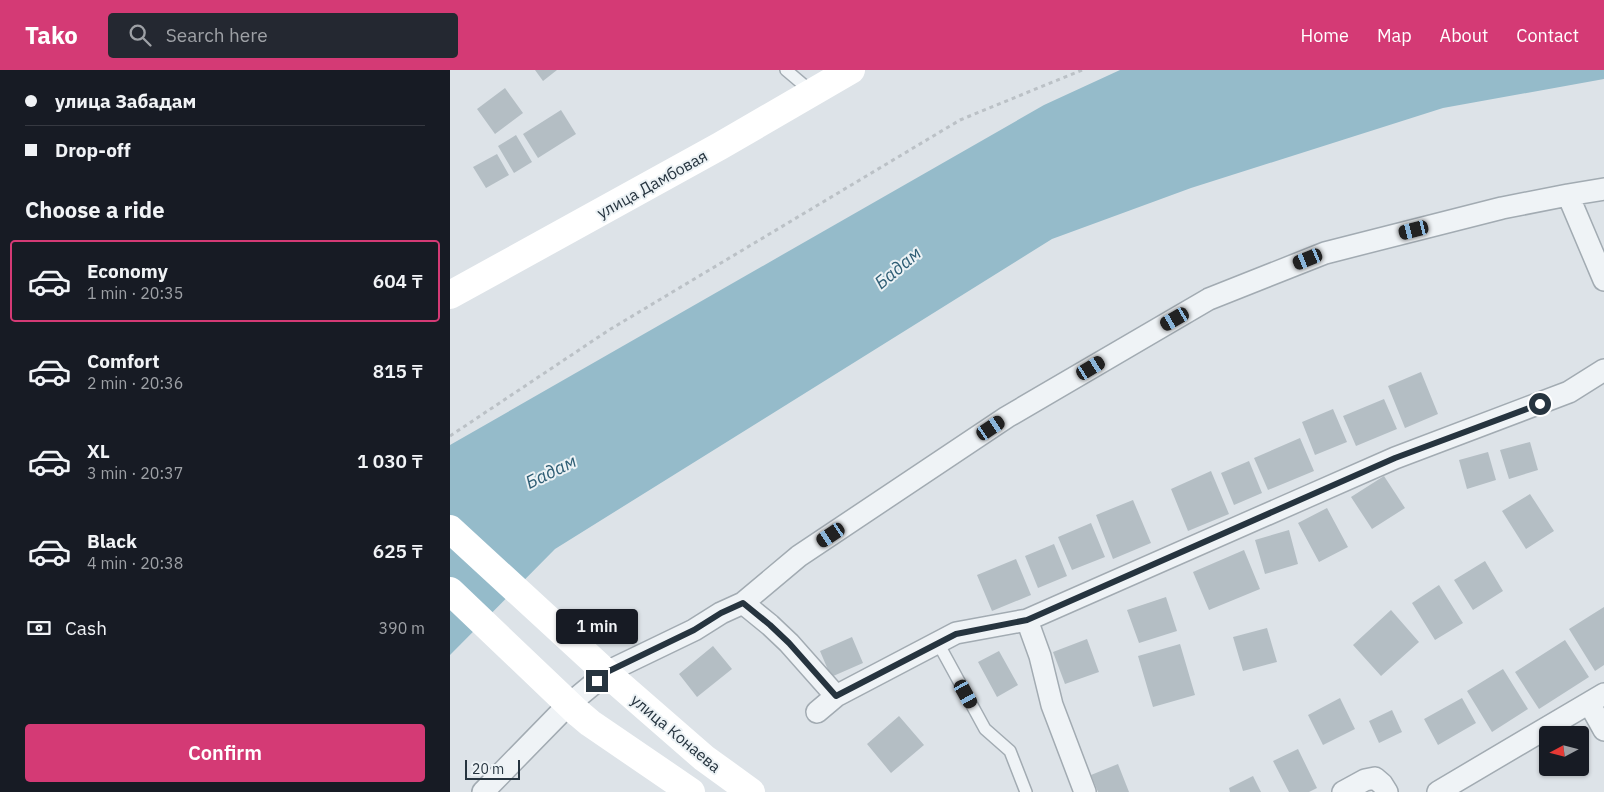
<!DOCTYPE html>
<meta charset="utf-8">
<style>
:root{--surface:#171b24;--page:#242831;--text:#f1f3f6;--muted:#9ea1a6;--line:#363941;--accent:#d43a75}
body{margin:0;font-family:"IBM Plex Sans",sans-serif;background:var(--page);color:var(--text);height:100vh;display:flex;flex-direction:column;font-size:19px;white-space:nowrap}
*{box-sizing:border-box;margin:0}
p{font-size:16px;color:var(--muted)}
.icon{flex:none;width:28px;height:28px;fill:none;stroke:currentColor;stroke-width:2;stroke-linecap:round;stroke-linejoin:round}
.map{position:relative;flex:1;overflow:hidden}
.drawer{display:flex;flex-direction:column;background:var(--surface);width:450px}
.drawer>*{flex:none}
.hud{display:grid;align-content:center;height:110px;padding:0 25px;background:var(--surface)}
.needle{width:32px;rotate:263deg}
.controls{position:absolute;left:1089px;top:656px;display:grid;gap:10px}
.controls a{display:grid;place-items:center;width:50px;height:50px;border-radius:5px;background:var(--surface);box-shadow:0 1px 4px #0004;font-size:25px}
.scale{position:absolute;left:15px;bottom:12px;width:55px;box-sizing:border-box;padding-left:5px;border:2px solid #26343f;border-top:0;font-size:14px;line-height:18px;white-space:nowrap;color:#26343f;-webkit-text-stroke:4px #ecf2f5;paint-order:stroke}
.end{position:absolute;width:22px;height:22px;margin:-11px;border:6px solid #26343f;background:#fff;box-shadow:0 0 0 2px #fff}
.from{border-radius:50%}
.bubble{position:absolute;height:35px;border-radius:5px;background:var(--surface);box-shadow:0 1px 4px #0004;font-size:16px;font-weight:600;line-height:35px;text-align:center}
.car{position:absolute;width:15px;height:30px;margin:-15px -8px;border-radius:6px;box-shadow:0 0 4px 1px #0007;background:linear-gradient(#222 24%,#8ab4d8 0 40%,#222 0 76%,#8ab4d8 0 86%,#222 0)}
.hud b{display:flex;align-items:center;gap:18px;height:48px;font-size:19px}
.hud b+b{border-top:1px solid var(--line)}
.hud i{width:12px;height:12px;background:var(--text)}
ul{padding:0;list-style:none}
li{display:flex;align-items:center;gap:15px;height:82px;margin:0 10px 8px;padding:0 15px;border:2px solid transparent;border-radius:5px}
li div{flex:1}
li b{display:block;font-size:19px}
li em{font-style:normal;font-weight:600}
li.selected{border-color:var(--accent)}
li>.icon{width:45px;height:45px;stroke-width:1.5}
h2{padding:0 25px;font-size:22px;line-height:60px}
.pay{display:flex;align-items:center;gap:12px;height:55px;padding:0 25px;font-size:19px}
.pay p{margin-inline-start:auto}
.action{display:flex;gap:10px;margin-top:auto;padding:10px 25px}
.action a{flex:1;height:58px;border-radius:5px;background:var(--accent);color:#fff;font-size:20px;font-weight:600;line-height:58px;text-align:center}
header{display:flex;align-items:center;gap:30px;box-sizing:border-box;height:70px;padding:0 25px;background:var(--accent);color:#fff}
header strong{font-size:24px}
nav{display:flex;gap:28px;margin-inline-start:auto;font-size:18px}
.search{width:350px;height:45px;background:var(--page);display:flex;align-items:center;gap:12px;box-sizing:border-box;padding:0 18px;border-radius:5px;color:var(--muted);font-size:19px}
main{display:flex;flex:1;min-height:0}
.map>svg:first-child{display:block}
</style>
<header>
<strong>Tako</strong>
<div class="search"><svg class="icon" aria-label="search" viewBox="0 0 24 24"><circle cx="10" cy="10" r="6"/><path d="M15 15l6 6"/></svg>Search here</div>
<nav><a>Home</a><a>Map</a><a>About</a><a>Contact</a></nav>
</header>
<main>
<section class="drawer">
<div class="hud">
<b><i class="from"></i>улица Забадам</b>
<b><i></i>Drop-off</b>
</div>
<h2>Choose a ride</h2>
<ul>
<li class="selected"><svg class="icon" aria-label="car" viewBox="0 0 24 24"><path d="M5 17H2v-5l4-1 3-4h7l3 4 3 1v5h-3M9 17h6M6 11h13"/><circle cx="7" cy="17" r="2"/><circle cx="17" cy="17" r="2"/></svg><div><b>Economy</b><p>1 min · 20:35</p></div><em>604 ₸</em></li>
<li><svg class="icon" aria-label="car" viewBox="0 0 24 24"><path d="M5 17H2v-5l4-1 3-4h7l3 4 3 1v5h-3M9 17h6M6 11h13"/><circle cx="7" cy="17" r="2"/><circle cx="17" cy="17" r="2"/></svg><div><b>Comfort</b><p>2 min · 20:36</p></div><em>815 ₸</em></li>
<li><svg class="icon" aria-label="car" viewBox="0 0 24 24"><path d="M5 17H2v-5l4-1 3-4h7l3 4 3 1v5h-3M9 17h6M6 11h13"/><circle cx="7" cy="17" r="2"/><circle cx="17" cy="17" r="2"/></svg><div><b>XL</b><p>3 min · 20:37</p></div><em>1 030 ₸</em></li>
<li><svg class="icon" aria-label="car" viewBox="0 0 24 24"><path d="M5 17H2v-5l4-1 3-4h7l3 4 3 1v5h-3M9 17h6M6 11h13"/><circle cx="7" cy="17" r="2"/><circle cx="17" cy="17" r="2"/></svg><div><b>Black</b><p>4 min · 20:38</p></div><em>625 ₸</em></li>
</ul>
<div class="pay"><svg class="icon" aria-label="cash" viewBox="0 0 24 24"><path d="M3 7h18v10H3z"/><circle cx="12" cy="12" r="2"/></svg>Cash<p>390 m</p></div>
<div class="action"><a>Confirm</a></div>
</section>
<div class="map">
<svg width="1154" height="722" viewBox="0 0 1154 722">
<rect width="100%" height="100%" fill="#dde3e8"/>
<!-- water -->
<path fill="#95bbca" d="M 670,0 L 1154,0 L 1154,9 L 993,38 L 741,118 L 602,169 L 105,479 L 0,585 L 0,375 L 594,35 Z"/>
<!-- building -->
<path fill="#b4bec4" d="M 85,0 L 107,0 L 93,11 Z
M 55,18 L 73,43 L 45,64 L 27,39 Z
M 111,40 L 126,64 L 88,88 L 73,64 Z
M 66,65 L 82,92 L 64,103 L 48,76 Z
M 47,84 L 59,105 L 36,118 L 23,97 Z
M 971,302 L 988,344 L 955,358 L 938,316 Z
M 934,329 L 947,359 L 906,376 L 893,346 Z
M 883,339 L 897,372 L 865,385 L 852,352 Z
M 850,368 L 864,401 L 818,420 L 804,388 Z
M 1080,372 L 1088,400 L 1059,409 L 1050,380 Z
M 1038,382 L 1046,410 L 1017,419 L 1009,390 Z
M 799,391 L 812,423 L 784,435 L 771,403 Z
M 761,401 L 779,444 L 738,461 L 721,419 Z
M 934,406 L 955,438 L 922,459 L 901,427 Z
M 1080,424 L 1104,461 L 1076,479 L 1052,441 Z
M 683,430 L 701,473 L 663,489 L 646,445 Z
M 877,438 L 898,477 L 869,492 L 848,453 Z
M 641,453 L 655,487 L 622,500 L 608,467 Z
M 839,460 L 848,494 L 815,504 L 805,470 Z
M 604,474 L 617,506 L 588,518 L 575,486 Z
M 794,480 L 810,519 L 759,540 L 743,502 Z
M 566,489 L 581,525 L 542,541 L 527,505 Z
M 1035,491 L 1053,521 L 1023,540 L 1004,510 Z
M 989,515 L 1013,553 L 985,570 L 962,533 Z
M 716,527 L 727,561 L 689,573 L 677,540 Z
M 1154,537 L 1154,595 L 1145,601 L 1119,559 Z
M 941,540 L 969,572 L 931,606 L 903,575 Z
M 817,558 L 827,592 L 793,601 L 783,567 Z
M 402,567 L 413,593 L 381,607 L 370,581 Z
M 637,569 L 649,602 L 615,614 L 603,582 Z
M 1115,570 L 1139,607 L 1089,639 L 1065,602 Z
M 730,574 L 745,625 L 703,637 L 688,586 Z
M 263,576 L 282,599 L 247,627 L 229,604 Z
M 549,581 L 568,615 L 547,627 L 528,592 Z
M 1053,599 L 1078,639 L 1042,662 L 1017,621 Z
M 890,628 L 905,659 L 873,675 L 858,645 Z
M 1012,628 L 1026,653 L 988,675 L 974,649 Z
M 942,640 L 952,662 L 929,673 L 919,651 Z
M 449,646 L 474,675 L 441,703 L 417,674 Z
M 848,679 L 867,718 L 859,722 L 839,722 L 823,691 Z
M 668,694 L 679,722 L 648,722 L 641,705 Z
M 803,706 L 811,722 L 780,722 L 779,718 Z"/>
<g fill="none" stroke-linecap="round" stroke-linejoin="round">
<defs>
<path id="lane" d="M 336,0 L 362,22
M 488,573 L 535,659 L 560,681 L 576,722"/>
<path id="street" d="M 1118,125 L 1154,119
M 293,533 L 349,486 L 557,347 L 759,229 L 875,183 L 1052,138 L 1118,125 L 1154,210
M 577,550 L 590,586 L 602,635 L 635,722
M 1139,633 L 1154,660
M 367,642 L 386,626 L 506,563 L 577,550 L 945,388 L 1119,322 L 1154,300
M 33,722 L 118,635 L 159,601 L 244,560 L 271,543 L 293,533 L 320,555 L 339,573 L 386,626
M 893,722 L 915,710 L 925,708 L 932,714 L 937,722
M 988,722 L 1154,624"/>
</defs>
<!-- lane casing -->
<use href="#lane" stroke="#a2abb2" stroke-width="14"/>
<!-- street casing -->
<use href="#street" stroke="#a2abb2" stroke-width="24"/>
<!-- path -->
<path stroke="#bbc1c6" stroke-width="3" stroke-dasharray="4 4" stroke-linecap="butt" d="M 0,366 L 159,260 L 510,50 L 632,0"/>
<!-- lane -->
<use href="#lane" stroke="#eff3f6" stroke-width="11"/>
<!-- street -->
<use href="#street" stroke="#eff3f6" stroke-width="21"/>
<!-- secondary -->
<path stroke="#fff" stroke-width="28" d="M 0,225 L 270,76 L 401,0
M 161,607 L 254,688 L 301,722
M 127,642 L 140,653 L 241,722"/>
<!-- secondary-bridge -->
<path stroke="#fff" stroke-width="28" d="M 0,459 L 161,607
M 0,521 L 127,642"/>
</g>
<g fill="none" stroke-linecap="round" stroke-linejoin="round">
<!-- route -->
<path stroke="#26343f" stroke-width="6" d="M 147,611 L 159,601 L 244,560 L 271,543 L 293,533 L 320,555 L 339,573 L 386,626 L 506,564 L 577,550 L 945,388 L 1090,334"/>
</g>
<g text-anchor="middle" stroke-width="4" stroke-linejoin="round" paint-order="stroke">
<!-- street labels -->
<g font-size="16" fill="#26343f" stroke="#ecf2f5">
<text transform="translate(202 114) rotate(-29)" y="6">улица Дамбовая</text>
<text transform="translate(226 663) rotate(40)" y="6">улица Конаева</text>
</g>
<!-- water labels -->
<g font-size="18" font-style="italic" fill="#2e5d74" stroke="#ecf2f5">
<text transform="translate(448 198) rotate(-40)" y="6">Бадам</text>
<text transform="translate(101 402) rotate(-26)" y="6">Бадам</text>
</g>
</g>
</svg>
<div class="controls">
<a><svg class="needle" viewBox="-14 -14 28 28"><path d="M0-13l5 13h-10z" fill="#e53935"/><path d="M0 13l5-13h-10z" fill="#9ea1a6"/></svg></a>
</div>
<div class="scale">20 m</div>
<i class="end from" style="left:1090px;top:334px"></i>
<i class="end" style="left:147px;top:611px"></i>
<div class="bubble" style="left:106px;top:539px;width:82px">1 min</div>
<i class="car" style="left:964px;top:160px;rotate:256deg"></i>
<i class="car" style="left:858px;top:189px;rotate:248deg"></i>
<i class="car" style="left:725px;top:249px;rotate:240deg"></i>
<i class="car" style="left:641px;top:298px;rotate:59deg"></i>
<i class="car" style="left:541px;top:358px;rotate:56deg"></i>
<i class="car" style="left:381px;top:465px;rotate:236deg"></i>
<i class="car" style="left:516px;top:624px;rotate:151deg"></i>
</div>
</main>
